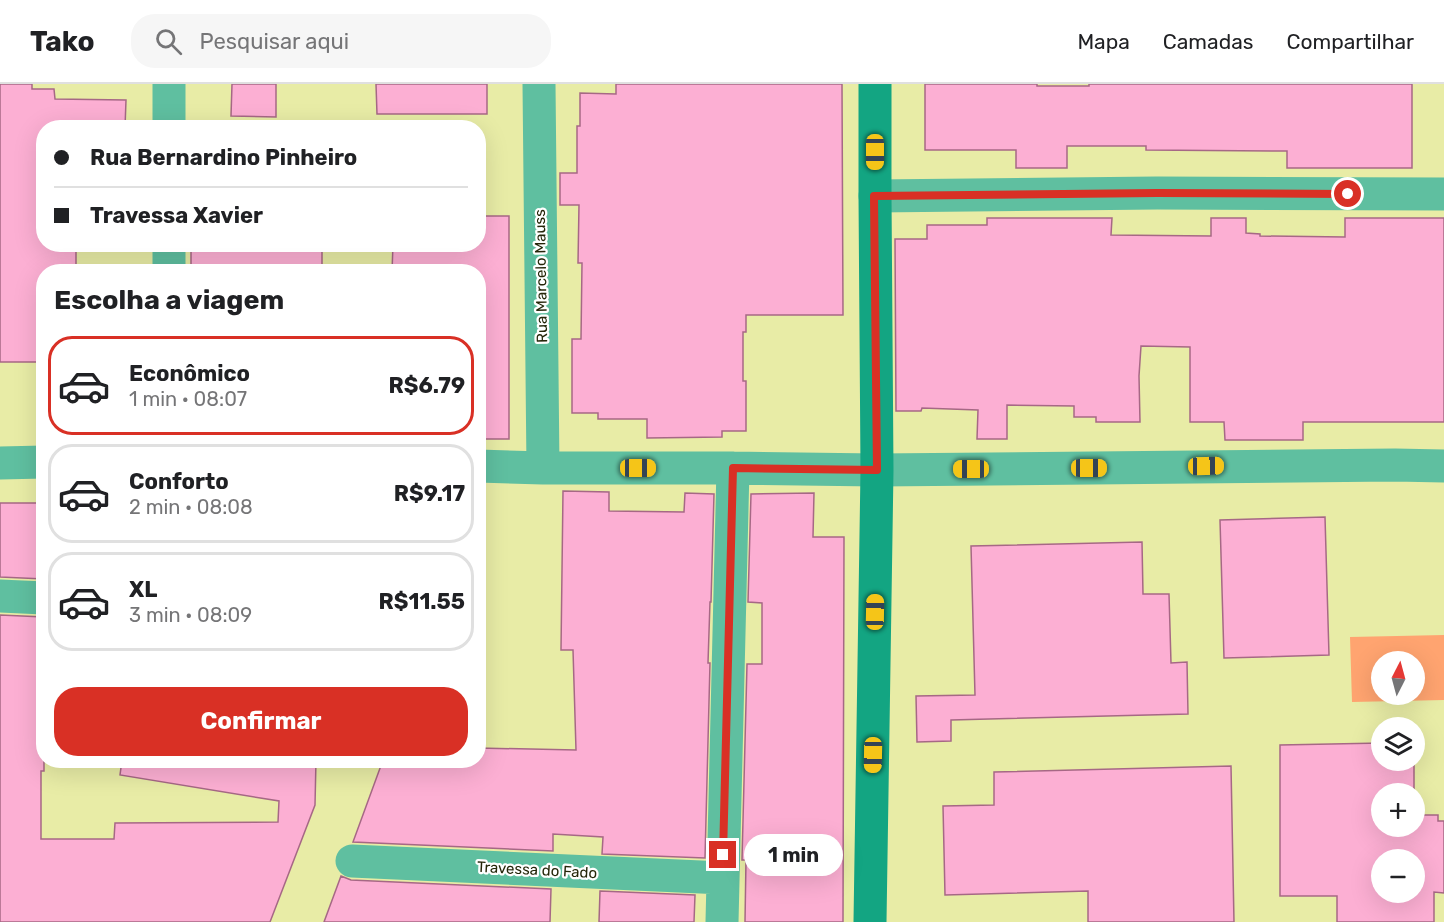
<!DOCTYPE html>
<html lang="pt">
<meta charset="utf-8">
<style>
:root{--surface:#fff;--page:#f6f6f6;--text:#202124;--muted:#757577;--line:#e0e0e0;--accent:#d93025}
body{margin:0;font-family:Rubik,sans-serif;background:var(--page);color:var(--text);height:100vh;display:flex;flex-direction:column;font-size:22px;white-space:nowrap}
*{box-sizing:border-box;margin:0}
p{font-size:20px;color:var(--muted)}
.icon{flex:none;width:33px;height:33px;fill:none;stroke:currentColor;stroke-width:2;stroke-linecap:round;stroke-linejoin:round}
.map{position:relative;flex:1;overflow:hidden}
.drawer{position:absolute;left:36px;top:180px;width:450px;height:504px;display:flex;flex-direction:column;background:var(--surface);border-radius:24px;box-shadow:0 6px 24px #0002}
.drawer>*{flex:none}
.hud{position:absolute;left:36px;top:36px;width:450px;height:132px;border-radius:24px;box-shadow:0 6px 24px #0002;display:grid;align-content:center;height:132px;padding:0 18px;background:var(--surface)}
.needle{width:39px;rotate:6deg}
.controls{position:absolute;left:1371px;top:567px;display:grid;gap:12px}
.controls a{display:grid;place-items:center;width:54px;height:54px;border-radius:50%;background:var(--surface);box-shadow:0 6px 24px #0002;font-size:30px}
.end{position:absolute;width:27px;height:27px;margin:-14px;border:8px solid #d93025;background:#fff;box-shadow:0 0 0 3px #fff}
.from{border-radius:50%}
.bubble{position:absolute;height:42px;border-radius:21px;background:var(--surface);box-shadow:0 6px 24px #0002;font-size:20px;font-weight:700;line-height:42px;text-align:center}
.car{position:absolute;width:18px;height:36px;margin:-18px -9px;border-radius:8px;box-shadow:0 0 4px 2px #0007;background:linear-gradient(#f5c518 24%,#345 0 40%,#f5c518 0 76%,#345 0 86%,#f5c518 0)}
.hud b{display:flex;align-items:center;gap:21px;height:57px;font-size:22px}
.hud b+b{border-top:2px solid var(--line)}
.hud i{width:15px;height:15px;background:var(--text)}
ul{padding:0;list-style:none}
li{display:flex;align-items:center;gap:18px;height:99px;margin:0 12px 9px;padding:0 6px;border:3px solid var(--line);border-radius:24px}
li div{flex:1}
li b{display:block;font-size:22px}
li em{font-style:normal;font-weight:700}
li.current{border-color:var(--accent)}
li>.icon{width:54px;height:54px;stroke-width:1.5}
h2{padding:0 18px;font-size:27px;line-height:72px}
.cta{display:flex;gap:12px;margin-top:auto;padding:12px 18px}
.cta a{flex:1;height:69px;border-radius:24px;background:var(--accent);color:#fff;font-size:24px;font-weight:700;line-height:69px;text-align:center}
header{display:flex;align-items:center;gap:36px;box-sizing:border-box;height:84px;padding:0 30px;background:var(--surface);border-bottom:2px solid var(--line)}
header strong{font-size:28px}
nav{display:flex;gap:33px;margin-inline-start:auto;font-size:21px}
.search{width:420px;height:54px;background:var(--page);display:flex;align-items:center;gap:15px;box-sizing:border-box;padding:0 21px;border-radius:24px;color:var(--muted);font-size:22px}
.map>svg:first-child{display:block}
</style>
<header>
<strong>Tako</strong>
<div class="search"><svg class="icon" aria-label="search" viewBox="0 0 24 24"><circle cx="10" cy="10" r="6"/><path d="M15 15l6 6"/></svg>Pesquisar aqui</div>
<nav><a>Mapa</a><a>Camadas</a><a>Compartilhar</a></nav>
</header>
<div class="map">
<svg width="1444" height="838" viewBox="0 0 1444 838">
<rect width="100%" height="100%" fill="#e8eca6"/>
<!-- green -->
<path fill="#ffa470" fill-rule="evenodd" d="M 1444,551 L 1444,616 L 1352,618 L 1350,553 ZM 1382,578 L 1414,578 L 1414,610 L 1382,610 Z"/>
<!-- building -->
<path fill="#fcafd3" stroke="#a66885" stroke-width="1.5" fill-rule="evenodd" d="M 0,0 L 32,0 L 32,5 L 54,5 L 55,15 L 126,16 L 125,44 L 44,44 L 44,160 L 76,160 L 76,188 L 44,188 L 44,278 L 0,278 Z
M 232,0 L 276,0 L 276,33 L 231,32 Z
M 376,0 L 487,0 L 487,30 L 377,30 Z
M 616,0 L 842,0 L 843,231 L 746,231 L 746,248 L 743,248 L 743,297 L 746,297 L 746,347 L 722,347 L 722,353 L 647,354 L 647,335 L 598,335 L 598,329 L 572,329 L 572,255 L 581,255 L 582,179 L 578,179 L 579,121 L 560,121 L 560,89 L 577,89 L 577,42 L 580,42 L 580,9 L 616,10 Z
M 925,0 L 1037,0 L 1037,2 L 1089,2 L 1089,0 L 1412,0 L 1412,84 L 1287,84 L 1287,67 L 1146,66 L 1146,62 L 1067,62 L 1067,84 L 1016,84 L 1016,66 L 925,66 Z
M 478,132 L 509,132 L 509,355 L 478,355 L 478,188 L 392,188 L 393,160 L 478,160 Z
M 987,134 L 1112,134 L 1111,151 L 1211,152 L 1211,134 L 1246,134 L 1246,149 L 1260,150 L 1260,152 L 1345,153 L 1345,134 L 1444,134 L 1444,338 L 1303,338 L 1303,356 L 1225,356 L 1224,338 L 1190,338 L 1190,263 L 1141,262 L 1139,292 L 1140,338 L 1096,338 L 1096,333 L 1074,333 L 1074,322 L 1007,321 L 1007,355 L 977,355 L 978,326 L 922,324 L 921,327 L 896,327 L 895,155 L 927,155 L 927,141 L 987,141 Z
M 191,160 L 322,160 L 322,188 L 191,188 Z
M 563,407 L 609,408 L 609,427 L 684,428 L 685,409 L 714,410 L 711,518 L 710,518 L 708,579 L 710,579 L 705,774 L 602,770 L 603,753 L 553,750 L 553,767 L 353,758 L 383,676 L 478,676 L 478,664 L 576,666 L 573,566 L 561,566 Z
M 814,409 L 813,453 L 844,453 L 843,838 L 745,838 L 746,776 L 742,776 L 747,580 L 762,580 L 762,519 L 748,518 L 751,410 Z
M 0,419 L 44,419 L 44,495 L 0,493 Z
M 1325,433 L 1329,571 L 1224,574 L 1220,436 Z
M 1142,458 L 1143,510 L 1169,510 L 1171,579 L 1187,578 L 1188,630 L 951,636 L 951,657 L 917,658 L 916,612 L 975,611 L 971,462 Z
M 0,531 L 44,533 L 44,687 L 41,687 L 41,755 L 114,755 L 115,739 L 278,738 L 279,717 L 120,691 L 122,676 L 316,676 L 315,721 L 270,838 L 0,838 Z
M 1382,659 L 1382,676 L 1414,676 L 1414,710 L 1382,710 L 1382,742 L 1414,742 L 1414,731 L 1438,731 L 1438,737 L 1444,737 L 1444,809 L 1434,808 L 1434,838 L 1337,838 L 1337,812 L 1280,812 L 1280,661 ZM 1382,776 L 1414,776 L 1414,808 L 1382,808 Z
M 1231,682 L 1234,838 L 1088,838 L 1088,807 L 945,811 L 943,722 L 994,721 L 994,688 Z
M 341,792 L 351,796 L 551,805 L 550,838 L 324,838 Z
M 600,807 L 695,811 L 694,838 L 599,838 Z"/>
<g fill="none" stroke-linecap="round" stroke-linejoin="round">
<!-- street -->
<path stroke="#5fbfa0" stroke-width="33" d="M 169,0 L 169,44
M 539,0 L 543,384
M 875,112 L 1157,109 L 1444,110
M 169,160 L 169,188
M 0,379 L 44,378
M 478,382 L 543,384 L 733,384 L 877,386 L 1395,381 L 1444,382
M 0,512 L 44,514
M 352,777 L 723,794
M 722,838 L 733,384"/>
<!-- secondary -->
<path stroke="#13a582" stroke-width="33" d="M 870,838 L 877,386 L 875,112 L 875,0"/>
</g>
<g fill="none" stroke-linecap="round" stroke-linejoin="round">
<!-- route -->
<path stroke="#d93025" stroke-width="8" d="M 723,771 L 733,384 L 877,386 L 874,112 L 1157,109 L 1348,110"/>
</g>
<g text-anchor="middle" stroke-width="4.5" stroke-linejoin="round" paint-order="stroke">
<!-- street labels -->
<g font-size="15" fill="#252609" stroke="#fff">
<text transform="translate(541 192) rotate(-91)" y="5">Rua Marcelo Mauss</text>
<text transform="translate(537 786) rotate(3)" y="5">Travessa do Fado</text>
</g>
</g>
</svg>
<div class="controls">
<a><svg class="needle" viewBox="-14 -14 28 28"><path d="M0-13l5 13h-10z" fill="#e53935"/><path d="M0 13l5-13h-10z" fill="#757577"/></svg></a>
<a><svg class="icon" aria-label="layers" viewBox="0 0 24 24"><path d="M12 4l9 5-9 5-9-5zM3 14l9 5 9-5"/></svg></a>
<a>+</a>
<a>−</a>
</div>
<i class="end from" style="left:1348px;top:110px"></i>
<i class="end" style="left:723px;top:771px"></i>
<div class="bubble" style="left:744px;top:750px;width:99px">1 min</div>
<i class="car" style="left:875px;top:68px;rotate:180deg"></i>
<i class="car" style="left:1206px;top:382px;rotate:89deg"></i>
<i class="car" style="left:638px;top:384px;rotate:90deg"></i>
<i class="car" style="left:1089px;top:384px;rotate:90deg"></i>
<i class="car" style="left:971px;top:385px;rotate:270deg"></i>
<i class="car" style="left:875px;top:528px;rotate:1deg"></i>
<i class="car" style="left:873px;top:671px;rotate:181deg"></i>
<div class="hud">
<b><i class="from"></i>Rua Bernardino Pinheiro</b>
<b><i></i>Travessa Xavier</b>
</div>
<section class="drawer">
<h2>Escolha a viagem</h2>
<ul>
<li class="current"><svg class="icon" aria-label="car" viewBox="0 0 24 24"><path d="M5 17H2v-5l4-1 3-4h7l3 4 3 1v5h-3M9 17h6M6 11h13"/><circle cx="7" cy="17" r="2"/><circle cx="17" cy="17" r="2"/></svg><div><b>Econômico</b><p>1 min · 08:07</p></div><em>R$6.79</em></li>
<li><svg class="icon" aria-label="car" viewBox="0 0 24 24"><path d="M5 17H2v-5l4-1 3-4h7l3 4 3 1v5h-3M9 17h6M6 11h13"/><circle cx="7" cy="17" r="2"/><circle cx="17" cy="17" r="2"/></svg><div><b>Conforto</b><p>2 min · 08:08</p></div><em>R$9.17</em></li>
<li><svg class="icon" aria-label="car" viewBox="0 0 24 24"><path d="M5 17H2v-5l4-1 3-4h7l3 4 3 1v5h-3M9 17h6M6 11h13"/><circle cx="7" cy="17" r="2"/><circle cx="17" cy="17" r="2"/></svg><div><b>XL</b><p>3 min · 08:09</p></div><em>R$11.55</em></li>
</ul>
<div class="cta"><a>Confirmar</a></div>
</section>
</div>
